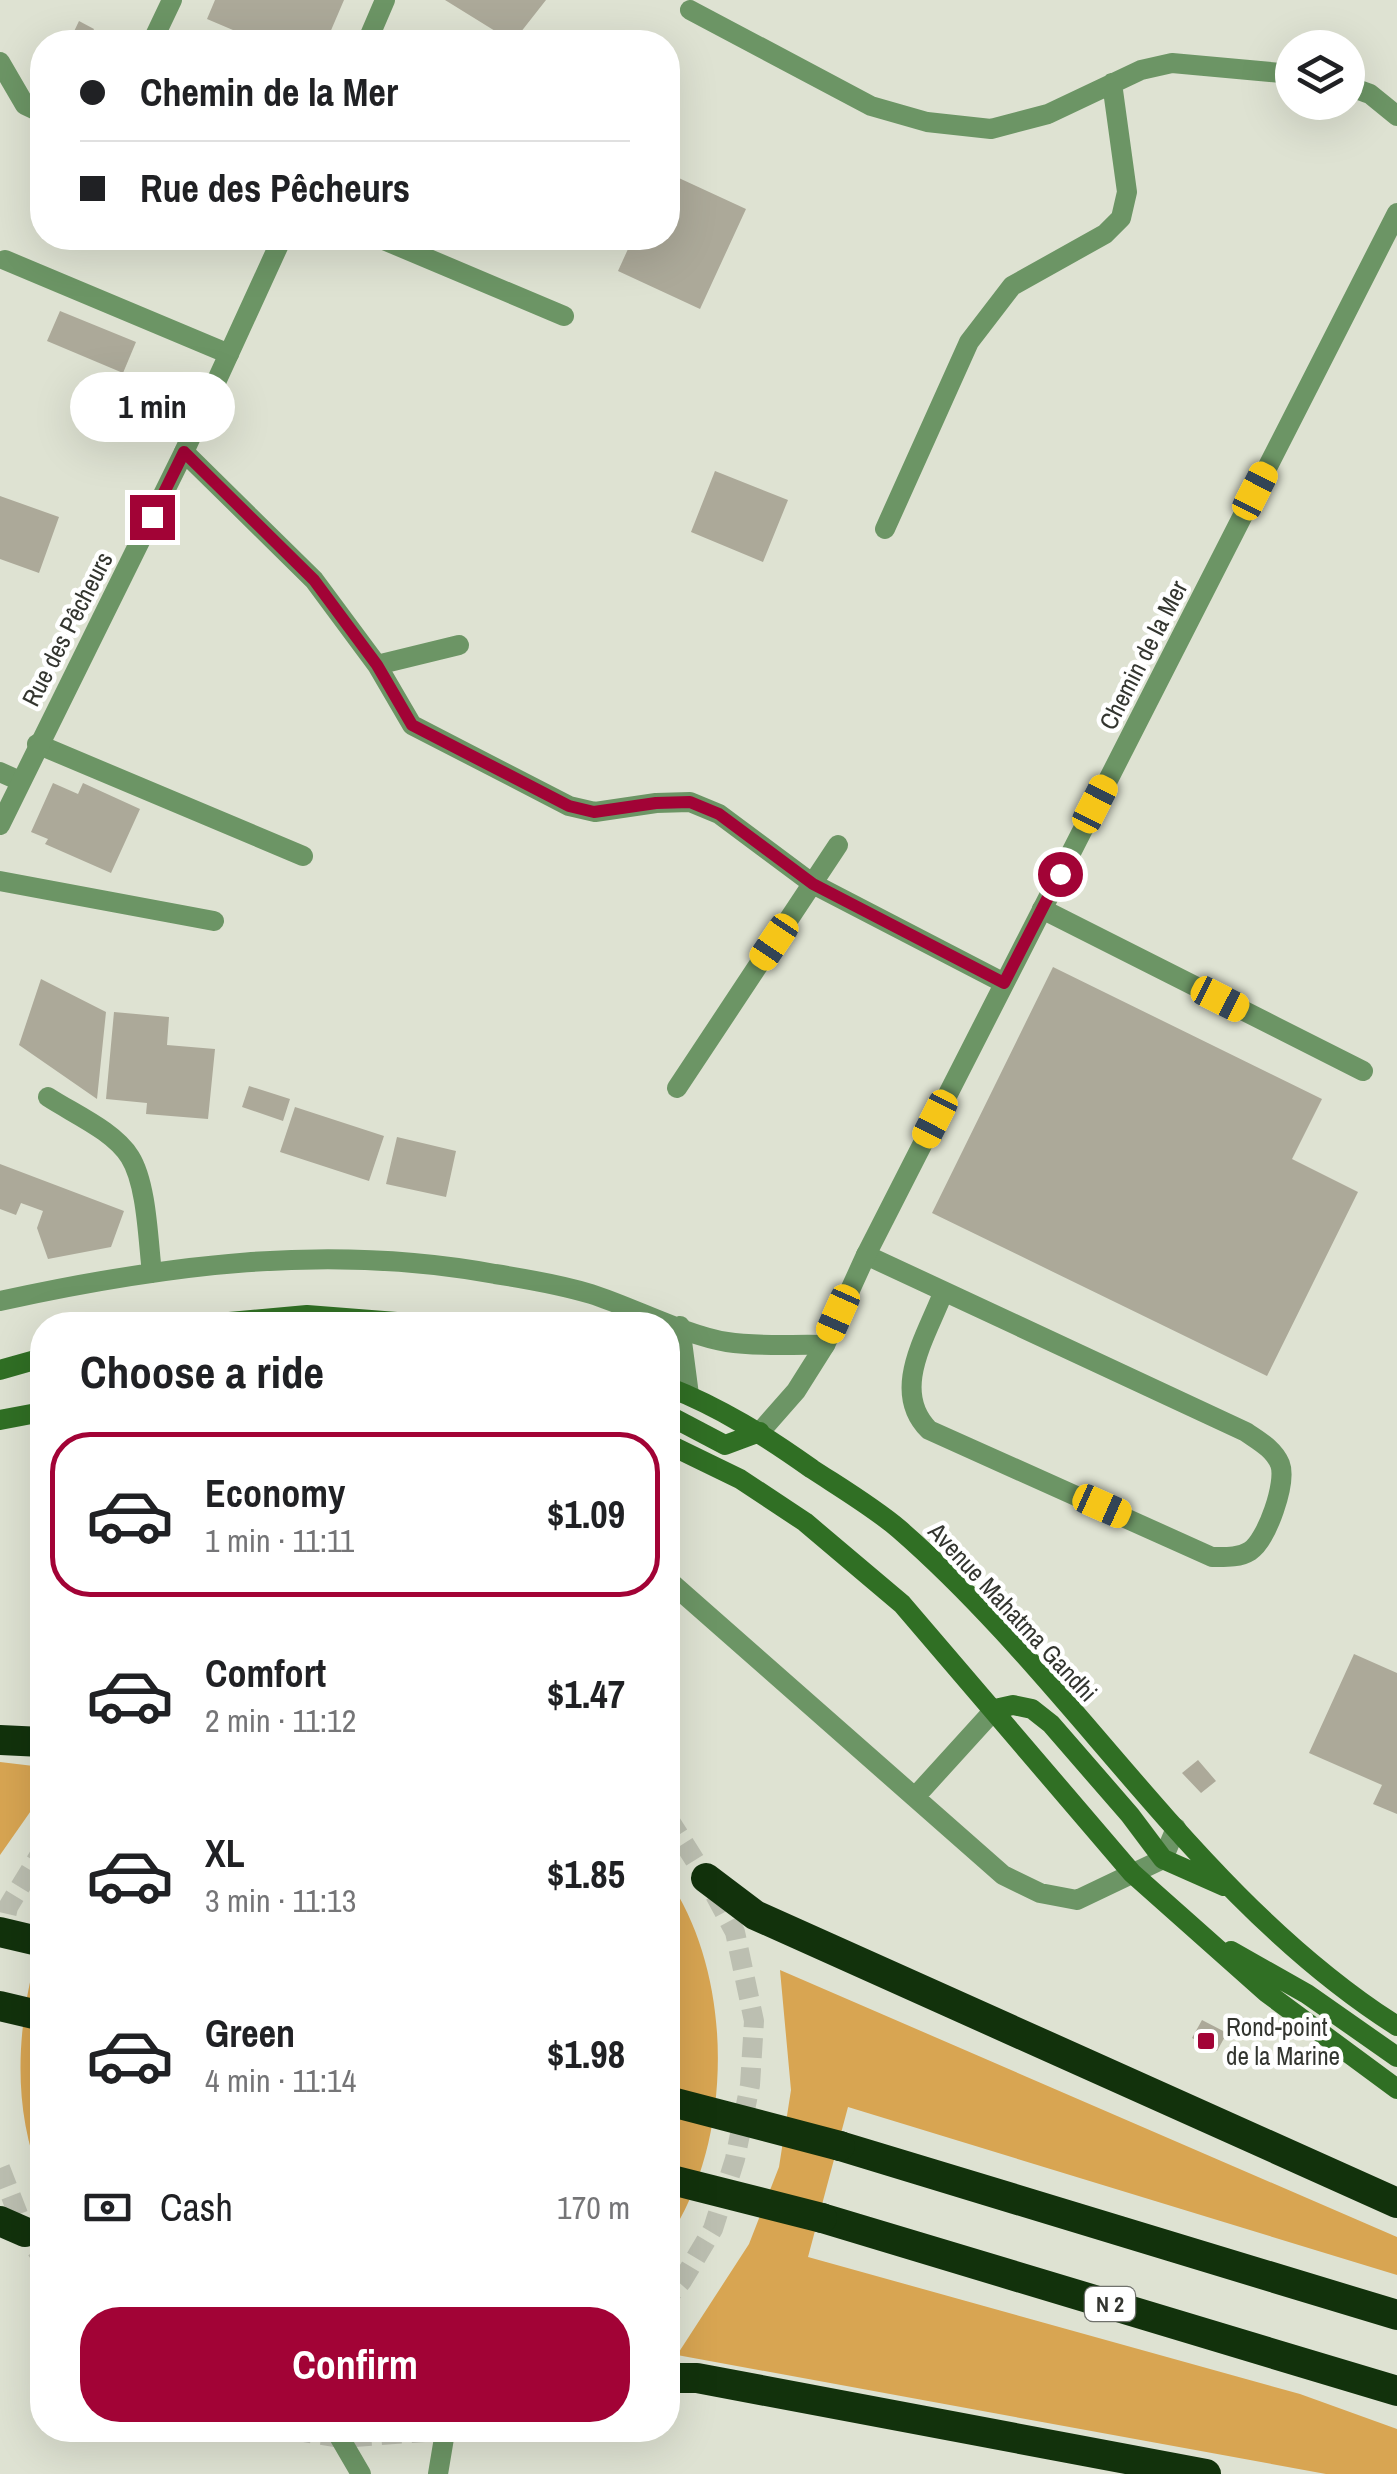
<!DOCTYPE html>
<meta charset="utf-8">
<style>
:root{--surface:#fff;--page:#f2f2f2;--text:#202124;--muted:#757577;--line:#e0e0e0;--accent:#a20336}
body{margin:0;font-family:"Archivo Narrow",sans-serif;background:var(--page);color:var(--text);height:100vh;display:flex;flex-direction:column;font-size:38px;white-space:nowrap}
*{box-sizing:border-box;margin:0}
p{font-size:32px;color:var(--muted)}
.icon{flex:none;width:55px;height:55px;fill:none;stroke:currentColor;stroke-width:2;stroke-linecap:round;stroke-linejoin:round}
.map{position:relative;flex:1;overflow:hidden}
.drawer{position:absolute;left:30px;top:1312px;width:650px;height:1130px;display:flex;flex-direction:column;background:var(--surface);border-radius:40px;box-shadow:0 10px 40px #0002}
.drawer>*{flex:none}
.hud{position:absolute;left:30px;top:30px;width:650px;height:220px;border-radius:40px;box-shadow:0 10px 40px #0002;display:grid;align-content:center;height:220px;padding:0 50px;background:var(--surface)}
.fabs{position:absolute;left:1275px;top:30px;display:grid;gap:20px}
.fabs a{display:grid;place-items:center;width:90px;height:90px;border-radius:50%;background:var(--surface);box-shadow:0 10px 40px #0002;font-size:50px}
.end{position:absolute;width:45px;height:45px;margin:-22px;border:12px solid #a20336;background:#fff;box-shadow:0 0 0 5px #fff}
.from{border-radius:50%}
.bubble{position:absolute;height:70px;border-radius:35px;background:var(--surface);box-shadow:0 10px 40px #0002;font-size:32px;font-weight:800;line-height:70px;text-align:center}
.car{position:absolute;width:30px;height:60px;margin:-30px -15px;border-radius:12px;box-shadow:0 0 8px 2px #0007;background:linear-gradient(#f5c518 24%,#345 0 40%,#f5c518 0 76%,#345 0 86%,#f5c518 0)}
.hud b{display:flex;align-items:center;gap:35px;height:95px;font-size:38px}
.hud b+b{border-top:2px solid var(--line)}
.hud i{width:25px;height:25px;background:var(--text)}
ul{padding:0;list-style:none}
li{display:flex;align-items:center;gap:30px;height:165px;margin:0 20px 15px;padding:0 30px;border:5px solid transparent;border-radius:40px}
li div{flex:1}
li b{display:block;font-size:38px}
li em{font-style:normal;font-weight:800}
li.selected{border-color:var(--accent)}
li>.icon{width:90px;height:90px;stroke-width:1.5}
h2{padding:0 50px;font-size:45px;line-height:120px}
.pay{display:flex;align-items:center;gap:25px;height:110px;padding:0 50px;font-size:38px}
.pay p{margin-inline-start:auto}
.button{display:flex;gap:20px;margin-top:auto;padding:20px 50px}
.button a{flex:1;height:115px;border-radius:40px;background:var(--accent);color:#fff;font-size:40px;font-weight:800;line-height:115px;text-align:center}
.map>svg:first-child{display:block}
</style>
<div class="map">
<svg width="1397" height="2474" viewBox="0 0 1397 2474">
<rect width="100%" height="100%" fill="#dee2d2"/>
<!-- green -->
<path fill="#d8a552" d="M 0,1762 L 42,1767 L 42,1795 L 0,1855 Z
M 668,1879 C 735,1977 734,2141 668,2239 Z
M 42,1935 L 42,2182 C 9,2101 18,2016 42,1935 Z
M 780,1970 L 1397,2237 L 1397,2275 L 848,2107 L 808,2257 L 1300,2394 L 1397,2429 L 1397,2474 L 1326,2474 L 677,2355 L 749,2244 L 779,2167 L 791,2090 Z"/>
<!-- building -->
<path fill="#aca999" d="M 215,0 L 344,0 L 326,42 L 236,42 L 240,33 L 207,19 Z
M 445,0 L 546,0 L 513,42 Z
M 79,21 L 94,29 L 88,42 L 69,42 Z
M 668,173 L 746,209 L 700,309 L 618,271 L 633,238 L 668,238 Z
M 60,311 L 136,342 L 123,373 L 47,341 Z
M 715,471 L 788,500 L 763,562 L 691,532 Z
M 0,496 L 59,517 L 39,573 L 0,559 Z
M 53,783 L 78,794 L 83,783 L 140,809 L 111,873 L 45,844 L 48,839 L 31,832 Z
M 1053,967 L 1322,1099 L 1292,1159 L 1358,1192 L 1267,1376 L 932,1213 Z
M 41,979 L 106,1012 L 97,1099 L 19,1045 Z
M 114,1012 L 169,1017 L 167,1045 L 215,1049 L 208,1119 L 146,1114 L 147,1103 L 106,1099 Z
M 249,1086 L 290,1099 L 283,1121 L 242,1107 Z
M 295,1107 L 384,1136 L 369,1181 L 280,1152 Z
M 397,1137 L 456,1151 L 446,1197 L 386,1184 Z
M 0,1164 L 124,1211 L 111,1247 L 48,1259 L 37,1228 L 43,1211 L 21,1203 L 16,1215 L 0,1209 Z
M 1354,1654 L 1397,1673 L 1397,1814 L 1373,1804 L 1382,1785 L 1309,1753 Z
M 1198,1760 L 1216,1781 L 1201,1793 L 1182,1773 Z
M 1202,2020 L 1227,2033 L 1217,2051 L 1192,2038 Z"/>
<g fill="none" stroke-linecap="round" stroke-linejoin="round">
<!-- secondary-tunnel -->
<path stroke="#bcbfb1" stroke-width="20" stroke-dasharray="20 10" stroke-linecap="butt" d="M 668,1818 L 706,1878 L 735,1932 L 754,2021 L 750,2085 L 735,2159 L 713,2229 L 682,2281 L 668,2297
M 0,1943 L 8,1907 L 42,1851
M 0,2168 L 25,2232 L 42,2258
M 292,2430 L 340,2438 L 452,2430"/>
<!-- lane -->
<path stroke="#6c9565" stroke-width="20" d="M 690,10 L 871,106 L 927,122 L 991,129 L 1048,114 L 1141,70 L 1172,63 L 1292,74
M 152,42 L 172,0
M 0,62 L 25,105 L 42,113
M 1348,86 L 1370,94 L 1397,116
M 379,238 L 564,316
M 5,260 L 229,354
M 184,452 L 314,580 L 377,665 L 412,725 L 569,806 L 595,812 L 656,803 L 690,802 L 719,814 L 813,884 L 1004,983
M 885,529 L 969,342 L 1012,286 L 1105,234 L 1121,218 L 1127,192 L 1112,83
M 377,665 L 459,645
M 37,744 L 303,856
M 0,772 L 20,781
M 0,881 L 214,921
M 1042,909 L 1363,1071
M 677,1088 L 838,845
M 48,1097 C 74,1114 114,1131 130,1157 C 147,1184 148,1241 152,1273
M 866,1255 L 1246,1432 C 1259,1441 1274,1449 1280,1464 C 1287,1482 1267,1540 1250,1551 C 1239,1558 1224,1557 1212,1557 L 929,1430 C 890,1391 926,1337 943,1293
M 0,1301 C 165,1265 327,1243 495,1274 C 527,1279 561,1285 591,1294 C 632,1307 687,1336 727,1342 C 758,1347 793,1344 825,1345
M 680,1326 L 689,1395
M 668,1580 L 1003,1875 L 1040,1893 L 1077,1900 L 1163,1859 L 1176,1828
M 915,1797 L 995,1709"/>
<!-- street -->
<path stroke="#6c9565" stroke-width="20" d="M 367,42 L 385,0
M 0,825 L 184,452 L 282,238
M 760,1432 L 796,1391 L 825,1345 L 866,1255 L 1397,213
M 340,2438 L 361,2474
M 438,2474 L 445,2432"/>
<!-- secondary -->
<path stroke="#306f24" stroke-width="20" d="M 196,1325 L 307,1315 L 435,1325
M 0,1370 L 42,1358
M 668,1387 C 720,1407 767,1437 812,1469 C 841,1488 873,1507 899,1529 C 1076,1683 1197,1899 1397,2026
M 668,1415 L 725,1445 L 760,1432
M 0,1420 L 42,1412
M 668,1444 L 740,1479 L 805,1522 L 902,1604 L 1132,1873 L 1267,1993 L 1397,2089
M 995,1709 L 1013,1705 L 1032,1709 L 1051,1724 L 1130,1815 L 1163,1859 L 1224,1886
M 1231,1951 L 1307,1994 L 1397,2057"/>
<!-- highway -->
<path stroke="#12320c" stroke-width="30" d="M 0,1740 L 42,1742
M 706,1878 L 755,1915 L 1397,2203
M 0,2006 L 42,2016
M 840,2146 L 1397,2315
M 822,2218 L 1397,2391
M 0,2221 L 25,2232
M 668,2378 L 697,2378 L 1206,2474"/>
<!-- highway-bridge -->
<path stroke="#12320c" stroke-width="30" d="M 0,1932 L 42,1942
M 668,2101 L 840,2146
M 668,2179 L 822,2218"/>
</g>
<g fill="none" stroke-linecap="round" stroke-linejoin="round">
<!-- route -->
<path stroke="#a20336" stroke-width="12" d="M 152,517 L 184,452 L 314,580 L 377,665 L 412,725 L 569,806 L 594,812 L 656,803 L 690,802 L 719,814 L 813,884 L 1004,983 L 1060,874"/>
</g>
<!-- markers -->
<rect fill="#a20336" stroke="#fff" stroke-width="4" x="1196" y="2031" width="20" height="20" rx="5"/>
<g text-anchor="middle" stroke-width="9" stroke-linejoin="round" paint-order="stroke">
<!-- shield labels -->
<rect fill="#fff" stroke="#70726d" stroke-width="2.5" x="1085" y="2287" width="50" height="34" rx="8"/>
<g font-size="22" font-weight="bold" fill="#33352f">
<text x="1110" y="2312">N 2</text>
</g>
<!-- street labels -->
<g font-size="25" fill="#33352f" stroke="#fff">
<text transform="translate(67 629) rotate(-63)" y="9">Rue des Pêcheurs</text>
<text transform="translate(1143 655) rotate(-63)" y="9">Chemin de la Mer</text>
<text transform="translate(1013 1612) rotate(47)" y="9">Avenue Mahatma Gandhi</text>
</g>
<!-- poi labels -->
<g font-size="25" fill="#33352f" stroke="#fff" text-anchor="start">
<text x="1226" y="2036">Rond-point<tspan x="1226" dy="29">de la Marine</tspan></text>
</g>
</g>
</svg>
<div class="fabs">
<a><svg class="icon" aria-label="layers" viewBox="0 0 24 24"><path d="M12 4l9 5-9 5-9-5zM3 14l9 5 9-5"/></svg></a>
</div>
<i class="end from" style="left:1060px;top:874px"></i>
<i class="end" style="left:152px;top:517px"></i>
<div class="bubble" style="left:70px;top:372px;width:165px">1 min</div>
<i class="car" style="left:1255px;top:491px;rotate:27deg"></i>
<i class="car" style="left:1095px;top:804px;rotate:27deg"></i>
<i class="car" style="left:774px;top:942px;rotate:214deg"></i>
<i class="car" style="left:1220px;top:999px;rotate:117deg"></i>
<i class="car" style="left:935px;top:1119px;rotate:207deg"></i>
<i class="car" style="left:838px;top:1314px;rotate:204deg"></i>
<i class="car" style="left:1102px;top:1506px;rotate:114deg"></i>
<div class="hud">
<b><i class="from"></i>Chemin de la Mer</b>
<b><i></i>Rue des Pêcheurs</b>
</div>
<section class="drawer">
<h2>Choose a ride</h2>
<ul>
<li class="selected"><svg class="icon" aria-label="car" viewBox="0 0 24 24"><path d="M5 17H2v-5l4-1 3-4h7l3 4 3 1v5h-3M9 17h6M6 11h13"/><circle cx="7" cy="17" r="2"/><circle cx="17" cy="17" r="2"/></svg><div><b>Economy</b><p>1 min · 11:11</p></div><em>$1.09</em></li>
<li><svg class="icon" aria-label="car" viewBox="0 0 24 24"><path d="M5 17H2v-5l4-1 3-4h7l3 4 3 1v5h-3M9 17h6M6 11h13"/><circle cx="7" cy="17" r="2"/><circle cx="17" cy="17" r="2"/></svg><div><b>Comfort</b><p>2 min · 11:12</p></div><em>$1.47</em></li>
<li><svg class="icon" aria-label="car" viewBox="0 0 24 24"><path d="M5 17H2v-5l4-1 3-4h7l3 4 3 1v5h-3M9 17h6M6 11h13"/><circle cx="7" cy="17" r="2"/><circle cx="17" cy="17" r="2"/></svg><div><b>XL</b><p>3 min · 11:13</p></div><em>$1.85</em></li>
<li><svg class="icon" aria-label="car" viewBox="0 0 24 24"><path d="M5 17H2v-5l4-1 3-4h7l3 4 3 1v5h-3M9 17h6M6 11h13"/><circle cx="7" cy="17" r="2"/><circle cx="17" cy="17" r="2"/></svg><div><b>Green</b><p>4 min · 11:14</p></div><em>$1.98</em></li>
</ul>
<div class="pay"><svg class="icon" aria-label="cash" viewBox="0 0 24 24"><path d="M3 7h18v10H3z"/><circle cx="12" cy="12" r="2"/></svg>Cash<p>170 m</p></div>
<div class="button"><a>Confirm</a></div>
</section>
</div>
